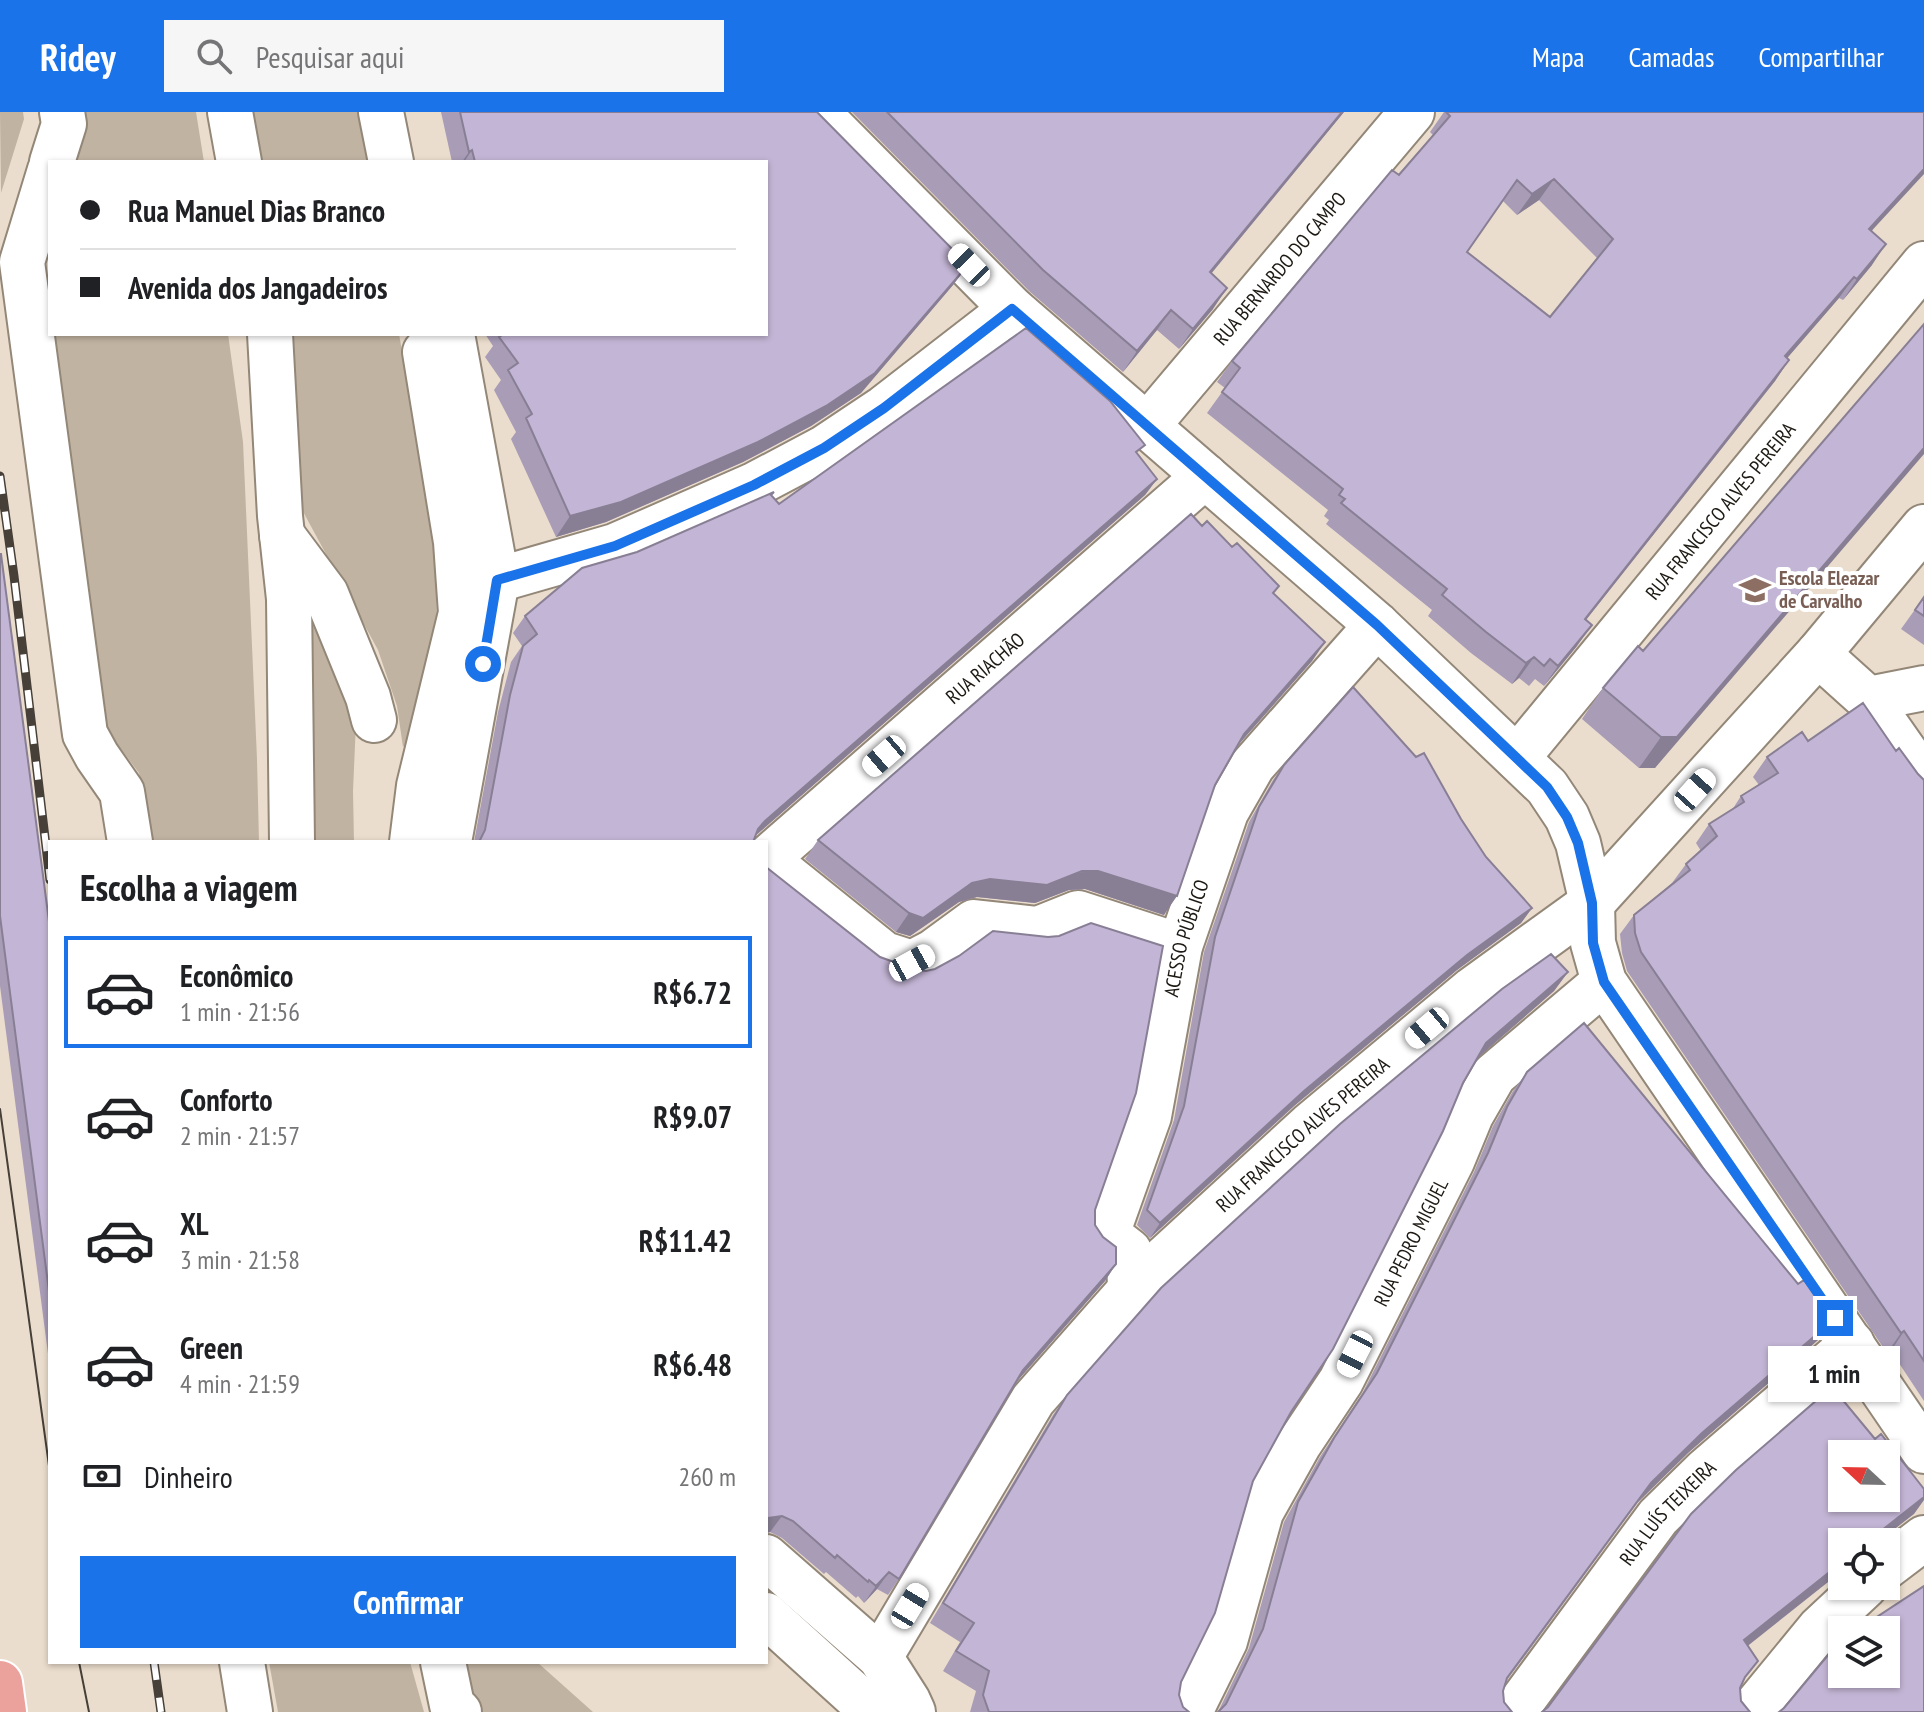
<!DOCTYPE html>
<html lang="pt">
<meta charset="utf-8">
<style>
:root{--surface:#fff;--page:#f6f6f6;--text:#202124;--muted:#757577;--line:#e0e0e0;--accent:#1a73e8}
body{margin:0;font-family:"PT Sans Narrow",sans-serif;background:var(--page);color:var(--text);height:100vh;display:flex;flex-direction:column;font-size:30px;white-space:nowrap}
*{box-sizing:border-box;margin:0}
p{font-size:26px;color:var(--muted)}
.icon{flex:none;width:44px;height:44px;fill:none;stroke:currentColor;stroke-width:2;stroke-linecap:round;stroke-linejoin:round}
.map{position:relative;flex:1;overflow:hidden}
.drawer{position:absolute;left:48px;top:728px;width:720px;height:824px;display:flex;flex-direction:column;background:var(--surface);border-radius:0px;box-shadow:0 2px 6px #0004}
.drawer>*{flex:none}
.top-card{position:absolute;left:48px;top:48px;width:720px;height:176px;border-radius:0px;box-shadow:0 2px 6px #0004;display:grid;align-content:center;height:176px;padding:0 32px;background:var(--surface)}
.needle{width:52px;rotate:292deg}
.tools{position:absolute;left:1828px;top:1328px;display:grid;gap:16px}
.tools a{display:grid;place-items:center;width:72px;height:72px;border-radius:0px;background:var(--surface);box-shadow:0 2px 6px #0004;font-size:40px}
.end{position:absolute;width:36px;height:36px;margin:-18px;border:10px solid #1a73e8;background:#fff;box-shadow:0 0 0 4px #fff}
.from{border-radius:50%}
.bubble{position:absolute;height:56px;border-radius:0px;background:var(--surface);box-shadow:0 2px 6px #0004;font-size:26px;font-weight:800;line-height:56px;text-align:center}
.car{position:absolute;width:24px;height:48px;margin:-24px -12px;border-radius:10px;box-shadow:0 0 6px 2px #0007;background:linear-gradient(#fff 24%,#345 0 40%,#fff 0 76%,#345 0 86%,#fff 0)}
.top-card b{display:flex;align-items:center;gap:28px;height:76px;font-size:30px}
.top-card b+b{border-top:2px solid var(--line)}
.top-card i{width:20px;height:20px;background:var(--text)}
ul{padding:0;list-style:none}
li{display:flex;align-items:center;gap:24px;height:112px;margin:0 16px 12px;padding:0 16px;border:4px solid transparent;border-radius:0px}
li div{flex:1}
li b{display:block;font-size:30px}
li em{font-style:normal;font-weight:800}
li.on{border-color:var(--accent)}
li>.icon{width:72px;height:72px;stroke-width:1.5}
h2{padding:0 32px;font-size:36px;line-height:96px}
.pay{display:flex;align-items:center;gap:20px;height:88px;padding:0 32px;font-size:30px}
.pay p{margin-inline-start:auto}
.cta{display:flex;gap:16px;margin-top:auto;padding:16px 32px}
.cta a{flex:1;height:92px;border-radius:0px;background:var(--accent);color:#fff;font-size:32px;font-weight:800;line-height:92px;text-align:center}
header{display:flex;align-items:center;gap:48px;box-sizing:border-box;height:112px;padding:0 40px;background:var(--accent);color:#fff}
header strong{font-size:38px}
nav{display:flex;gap:44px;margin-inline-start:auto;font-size:28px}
.search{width:560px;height:72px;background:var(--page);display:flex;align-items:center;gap:20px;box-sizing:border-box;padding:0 28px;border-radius:0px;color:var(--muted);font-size:30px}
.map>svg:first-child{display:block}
</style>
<header>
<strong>Ridey</strong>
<div class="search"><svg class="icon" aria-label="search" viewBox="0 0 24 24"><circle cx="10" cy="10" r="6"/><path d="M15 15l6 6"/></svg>Pesquisar aqui</div>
<nav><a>Mapa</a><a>Camadas</a><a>Compartilhar</a></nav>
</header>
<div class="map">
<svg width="1924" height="1600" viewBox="0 0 1924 1600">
<rect width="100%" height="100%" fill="#ebddcd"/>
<!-- green -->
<path fill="#c1b3a2" d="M 0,0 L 23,0 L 24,7 L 1,81 Z
M 84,0 L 196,0 L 204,50 L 73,50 Z
M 246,0 L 359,0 L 368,50 L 255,50 Z
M 52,222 L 228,222 L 243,330 L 257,647 L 259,730 L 153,730 L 139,661 L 100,609 Z
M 285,222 L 399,222 L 435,422 L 437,509 L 415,618 L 403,635 L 397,594 L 378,538 L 294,383 Z
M 302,485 L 356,610 L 353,679 L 354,730 L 305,730 Z
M 269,1550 L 410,1550 L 424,1600 L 278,1600 Z
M 462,1550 L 537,1550 L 593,1600 L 483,1600 L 470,1586 Z"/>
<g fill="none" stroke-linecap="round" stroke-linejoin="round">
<defs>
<g id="minor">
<path d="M 230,0 L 239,50"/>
<path d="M 381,0 L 391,50"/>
<path d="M 817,0 L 1012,197 L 1377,513 L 1547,675 L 1567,705 L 1578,731 L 1592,791 L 1593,831 L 1604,870 L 1924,1339"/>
<path d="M 52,50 L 64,12 L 62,0"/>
<path d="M 50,58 L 22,150 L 85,622 L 97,644 L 122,680 L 130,730"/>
<path d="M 270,222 L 280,404 L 289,487 L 292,730"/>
<path id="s1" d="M 1147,314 L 1412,0"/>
<path d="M 282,423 L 326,482 L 368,585 L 374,608"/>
<path d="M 497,468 L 615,434 L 754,373 L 824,336 L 884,296 L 1012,197"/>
<path d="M 1818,542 L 1868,587 L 1924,576"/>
<path d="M 1868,587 L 1924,667"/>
<path id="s2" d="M 1517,646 L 1924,152"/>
<path d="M 412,730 L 419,674 L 461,501 L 456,430 L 425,240"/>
<path d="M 449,730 L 497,468 L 452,222"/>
<path d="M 767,748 L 884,842 L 912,851 L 933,840 L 974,810 L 1038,817 L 1078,801 L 1180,834"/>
<path id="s3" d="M 766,749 L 770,744 L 1205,364"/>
<path id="s4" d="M 1130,1178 L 1129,1139 L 1107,1122 L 1149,1004 L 1180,834 L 1226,700 L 1253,653 L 1377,513"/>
<path d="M 766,1445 L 880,1545 L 908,1589 L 913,1600"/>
<path d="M 1886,1455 L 1924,1426"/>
<path d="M 766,1503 L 873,1600"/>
<path id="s5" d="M 880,1545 L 1033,1288 L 1130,1178 L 1310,1013 L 1473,877 L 1592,791 L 1818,542 L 1924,415"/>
<path d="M 242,1550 L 250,1600"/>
<path d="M 443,1550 L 452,1593 L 459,1600"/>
<path id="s6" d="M 1190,1600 L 1225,1529 L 1261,1400 L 1299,1332 L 1341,1269 L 1452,1049 L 1471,1003 L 1494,963 L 1604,870"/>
<path id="s7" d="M 1514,1600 L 1658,1405 L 1705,1359 L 1852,1232"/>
<path d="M 1751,1600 L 1820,1516 L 1865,1474"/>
</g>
<path id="major" d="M 0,1571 L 4,1600"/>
</defs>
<!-- minor casing -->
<use href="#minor" stroke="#938778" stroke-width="48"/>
<!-- major casing -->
<use href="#major" stroke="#fff" stroke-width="48"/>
<!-- minor -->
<use href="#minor" stroke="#fff" stroke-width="44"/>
<!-- major -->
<use href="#major" stroke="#eba29d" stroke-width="44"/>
<!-- tram -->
<path stroke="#464038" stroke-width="2" d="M 0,997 L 50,1361
M 79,1550 L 89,1600"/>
<defs>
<path id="rail" d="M 0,364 L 14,464 L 50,768
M 154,1550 L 161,1600"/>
</defs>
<!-- rail casing -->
<use href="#rail" stroke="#464038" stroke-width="9"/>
<!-- rail -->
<use href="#rail" stroke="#fff" stroke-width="6" stroke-dasharray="18" stroke-linecap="butt"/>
</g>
<!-- wall -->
<path fill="#a89cb7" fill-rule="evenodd" d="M 441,0 L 817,0 L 968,153 L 953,173 L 861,281 L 811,314 L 743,350 L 606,410 L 556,425 L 511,327 L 516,320 L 494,278 L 501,268 L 485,245 L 493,234 L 485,222 L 766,222 L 766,50 L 452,50 Z
M 852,0 L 1344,0 L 1211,162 L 1213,197 L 1179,237 L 1157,218 L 1123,260 L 1029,179 Z
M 1444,0 L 1924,0 L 1872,119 L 1872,153 L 1843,188 L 1839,186 L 1787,246 L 1789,248 L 1775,269 L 1586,508 L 1577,534 L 1544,574 L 1535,567 L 1529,574 L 1519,566 L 1512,572 L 1471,541 L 1428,504 L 1432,498 L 1326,412 L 1329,408 L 1324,404 L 1328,398 L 1207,301 L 1225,276 L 1217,270 L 1232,249 L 1433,23 L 1430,20 ZM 1539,88 L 1597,146 L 1550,205 L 1467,140 L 1503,89 L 1517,103 Z
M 1924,212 L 1655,656 L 1639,656 L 1582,607 L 1603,576 L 1643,539 Z
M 1139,343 L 1157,367 L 1145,383 L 755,724 L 753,730 L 474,730 L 498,600 L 511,550 L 522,534 L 513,521 L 525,504 L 637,440 L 771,384 L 779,392 Z
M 0,442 L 50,817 L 50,1257 L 0,874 Z
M 1274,482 L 1325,530 L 1312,549 L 1238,633 L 1215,673 L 1164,803 L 1085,777 L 1069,778 L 1035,791 L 977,785 L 959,790 L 910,824 L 896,820 L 805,747 L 818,728 Z
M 1924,485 L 1924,533 L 1901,517 Z
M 1808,629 L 1896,639 L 1918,662 L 1924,668 L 1924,1289 L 1891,1239 L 1887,1241 L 1627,859 L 1622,841 L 1620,822 L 1634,803 L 1672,771 L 1686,752 L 1701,739 L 1696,731 L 1709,712 L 1732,698 L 1741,684 L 1759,673 L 1753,665 L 1767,645 Z
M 1284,653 L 1461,707 L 1486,745 L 1532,796 L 1521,811 L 1457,858 L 1294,994 L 1150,1126 L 1137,1113 L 1174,1008 L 1204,840 L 1249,710 L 1273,668 Z
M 766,755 L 1095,1098 L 1095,1113 L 1116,1152 L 1105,1169 L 1017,1269 L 899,1467 L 888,1483 L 877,1477 L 864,1491 L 858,1484 L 856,1486 L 826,1460 L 824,1462 L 782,1426 L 770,1420 L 766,1421 Z
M 1568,860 L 1554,879 L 1477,946 L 1463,971 L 1291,1300 L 1253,1369 L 1181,1570 L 1179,1583 L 1183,1595 L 1189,1600 L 970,1600 L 976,1579 L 943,1559 L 960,1530 L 930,1511 L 1053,1303 L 1067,1283 Z
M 1527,960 L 1818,1228 L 1689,1340 L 1638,1390 L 1507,1568 L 1503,1579 L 1504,1590 L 1218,1600 L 1249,1536 L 1284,1410 L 1320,1345 L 1363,1280 L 1474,1060 L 1493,1014 L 1513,979 Z"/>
<!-- shaded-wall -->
<path fill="#887f95" d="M 1342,0 L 1344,0 L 1195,181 L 1210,160 Z
M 472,38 L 464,50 L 462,50 L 469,40 Z
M 1924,57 L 1924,62 L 1854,138 L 1869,117 Z
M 1554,67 L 1539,88 L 1517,103 L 1532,82 Z
M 1886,132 L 1872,153 L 1843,188 L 1857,167 Z
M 968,153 L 953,173 L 861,281 L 811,314 L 743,350 L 606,410 L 556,425 L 570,404 Z
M 1854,165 L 1839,186 L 1771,265 L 1785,244 Z
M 1227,176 L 1213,197 L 1179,237 L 1193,217 Z
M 1171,198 L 1157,218 L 1123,260 L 1137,239 Z
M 1789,248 L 1775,269 L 1570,528 L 1585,507 Z
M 1924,336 L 1924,342 L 1655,656 L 1639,656 L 1661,625 Z
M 1157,367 L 1145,383 L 754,725 L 758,717 L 765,709 Z
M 1592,513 L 1577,534 L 1544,574 L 1558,554 Z
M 1325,530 L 1312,549 L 1231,641 L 1244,622 Z
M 1534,545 L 1519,566 L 1512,572 L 1526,551 Z
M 1098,759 L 1177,784 L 1164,803 L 1085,777 L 1069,778 L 1035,791 L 977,785 L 959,790 L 910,824 L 896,820 L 909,801 L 972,771 L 990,767 Z
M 1532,796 L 1521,811 L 1457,858 L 1294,994 L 1150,1126 L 1160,1111 L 1304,979 L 1467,843 Z
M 1568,860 L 1554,879 L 1472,951 L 1486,931 Z
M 1116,1152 L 1105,1169 L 1012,1275 L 1023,1258 Z
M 1832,1209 L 1818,1228 L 1689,1340 L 1638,1390 L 1651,1371 L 1702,1321 Z
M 1904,1219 L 1891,1239 L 1887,1241 L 1901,1221 Z
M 1924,1385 L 1924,1388 L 1914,1402 L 1878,1430 L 1867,1430 Z
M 782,1404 L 770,1420 L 766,1421 L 766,1408 L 768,1406 Z
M 1842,1450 L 1842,1459 L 1730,1548 L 1744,1528 Z
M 889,1460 L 877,1477 L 864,1491 L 876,1474 Z"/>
<!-- building -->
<path fill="#c3b5d5" stroke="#887f95" stroke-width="2" fill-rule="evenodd" d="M 460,0 L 817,0 L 968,153 L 875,261 L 826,294 L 758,330 L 621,390 L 570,404 L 526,306 L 532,302 L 508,258 L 518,251 L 499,225 L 504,222 L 766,222 L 766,50 L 475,50 L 472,38 L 469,40 Z
M 887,0 L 1342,0 L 1210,160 L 1227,176 L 1193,217 L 1171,198 L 1137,239 L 1043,158 Z
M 1446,0 L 1924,0 L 1924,57 L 1869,117 L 1886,132 L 1857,167 L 1854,165 L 1785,244 L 1789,248 L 1585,507 L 1592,513 L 1558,554 L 1550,547 L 1544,554 L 1534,545 L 1526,551 L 1486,520 L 1442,483 L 1447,477 L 1341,391 L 1345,387 L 1339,383 L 1343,377 L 1222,280 L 1240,256 L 1232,249 L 1392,58 L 1399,63 L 1450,4 ZM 1554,67 L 1613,127 L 1550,205 L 1467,140 L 1517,68 L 1532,82 Z
M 1924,212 L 1924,336 L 1677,625 L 1661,625 L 1603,576 L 1638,534 L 1643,539 Z
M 1026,216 L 1110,289 L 1145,333 L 1136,340 L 1157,367 L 765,709 L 758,717 L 753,730 L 479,730 L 485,718 L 510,583 L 523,534 L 537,522 L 525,504 L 582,456 L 637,440 L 774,380 L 771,383 L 779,392 Z
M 1191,402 L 1202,414 L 1207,409 L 1232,435 L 1237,431 L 1279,474 L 1273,481 L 1325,530 L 1244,622 L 1215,673 L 1177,784 L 1098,759 L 1082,759 L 1047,773 L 990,767 L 972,771 L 923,806 L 909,801 L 818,728 Z
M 0,442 L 1,442 L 50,817 L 50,1187 L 0,804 Z
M 1924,485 L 1924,504 L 1915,498 Z
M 1353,575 L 1416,645 L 1424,641 L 1461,707 L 1486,745 L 1532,796 L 1467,843 L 1304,979 L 1160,1111 L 1147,1098 L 1184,994 L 1215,825 L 1259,695 L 1284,653 Z
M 1863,591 L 1896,639 L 1899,636 L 1918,662 L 1924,668 L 1924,1249 L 1904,1219 L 1901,1221 L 1641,840 L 1635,821 L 1634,803 L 1690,758 L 1686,752 L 1717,724 L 1709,712 L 1744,690 L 1741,684 L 1778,661 L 1767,645 L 1802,620 L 1808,629 Z
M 766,755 L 880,845 L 916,858 L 926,859 L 935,857 L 959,844 L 993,819 L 1048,825 L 1059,824 L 1091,811 L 1163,834 L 1136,981 L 1095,1098 L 1095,1113 L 1103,1125 L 1116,1135 L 1116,1152 L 1023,1258 L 899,1467 L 889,1460 L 876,1474 L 869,1468 L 868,1470 L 837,1443 L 835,1446 L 793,1409 L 782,1404 L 768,1406 L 766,1404 Z
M 1551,842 L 1568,860 L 1486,931 L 1463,971 L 1443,1019 L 1333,1237 L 1291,1300 L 1253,1369 L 1215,1501 L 1181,1570 L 1179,1583 L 1183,1595 L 1189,1600 L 989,1600 L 983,1583 L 989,1559 L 956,1539 L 974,1511 L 943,1491 L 1067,1283 L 1161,1176 L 1340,1012 L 1502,877 Z
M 1584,911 L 1798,1172 L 1804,1168 L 1832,1209 L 1702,1321 L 1651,1371 L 1507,1566 L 1503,1579 L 1504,1590 L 1512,1600 L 1218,1600 L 1226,1592 L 1263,1517 L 1298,1390 L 1334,1326 L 1377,1261 L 1488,1041 L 1507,995 L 1527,960 Z
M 1832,1275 L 1875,1327 L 1881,1322 L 1924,1377 L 1924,1385 L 1867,1430 L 1842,1430 L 1842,1450 L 1744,1528 L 1758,1549 L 1745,1565 L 1740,1576 L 1741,1589 L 1750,1600 L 1542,1600 L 1548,1595 L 1691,1402 L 1736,1358 ZM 1842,1342 L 1886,1342 L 1886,1386 L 1842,1386 Z
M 1924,1474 L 1924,1600 L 1779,1600 L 1784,1596 L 1839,1530 L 1842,1528 L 1842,1562 L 1886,1562 L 1886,1518 L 1857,1518 Z"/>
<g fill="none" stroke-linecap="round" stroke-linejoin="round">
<!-- route -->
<path stroke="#1a73e8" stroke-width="10" d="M 483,552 L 497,468 L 615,434 L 754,373 L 824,336 L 884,296 L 1012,197 L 1377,513 L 1547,675 L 1567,705 L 1578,731 L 1592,791 L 1593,831 L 1604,870 L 1835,1206"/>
</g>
<!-- icons -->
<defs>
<symbol id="school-bare" viewBox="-9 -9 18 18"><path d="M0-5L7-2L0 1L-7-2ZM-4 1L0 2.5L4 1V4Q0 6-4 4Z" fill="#8d6e63" stroke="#fff" stroke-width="2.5" paint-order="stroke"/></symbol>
</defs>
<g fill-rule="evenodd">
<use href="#school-bare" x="1733" y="456" width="44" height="44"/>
</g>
<g text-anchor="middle" stroke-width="8" stroke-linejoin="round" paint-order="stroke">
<!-- street labels -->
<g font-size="20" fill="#1d1913" stroke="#fff">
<text dy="7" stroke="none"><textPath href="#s1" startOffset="206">RUA BERNARDO DO CAMPO</textPath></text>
<text dy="7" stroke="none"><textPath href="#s2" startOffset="320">RUA FRANCISCO ALVES PEREIRA</textPath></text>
<text dy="7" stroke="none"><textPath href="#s3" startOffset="292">RUA RIACHÃO</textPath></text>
<text dy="7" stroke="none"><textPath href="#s4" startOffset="374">ACESSO PÚBLICO</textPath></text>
<text dy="7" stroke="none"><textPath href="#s5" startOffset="678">RUA FRANCISCO ALVES PEREIRA</textPath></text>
<text dy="7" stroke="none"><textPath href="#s6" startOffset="522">RUA PEDRO MIGUEL</textPath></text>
<text dy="7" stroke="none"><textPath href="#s7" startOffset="252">RUA LUÍS TEIXEIRA</textPath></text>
</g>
<!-- education labels -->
<g font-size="20" font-weight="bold" fill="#785e54" stroke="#fff" text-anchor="start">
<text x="1779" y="473">Escola Eleazar<tspan x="1779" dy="23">de Carvalho</tspan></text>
</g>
</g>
</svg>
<div class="tools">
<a><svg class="needle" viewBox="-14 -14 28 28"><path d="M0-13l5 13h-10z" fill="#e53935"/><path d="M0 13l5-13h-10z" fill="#757577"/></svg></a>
<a><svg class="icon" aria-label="locate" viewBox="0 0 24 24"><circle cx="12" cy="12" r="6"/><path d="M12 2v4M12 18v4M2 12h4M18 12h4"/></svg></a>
<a><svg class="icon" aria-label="layers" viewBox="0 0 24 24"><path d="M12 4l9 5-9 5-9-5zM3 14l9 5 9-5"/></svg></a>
</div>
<i class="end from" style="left:483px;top:552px"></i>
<i class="end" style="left:1835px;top:1206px"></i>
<div class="bubble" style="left:1768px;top:1234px;width:132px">1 min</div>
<i class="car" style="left:969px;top:153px;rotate:316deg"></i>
<i class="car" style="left:884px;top:644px;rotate:229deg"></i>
<i class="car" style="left:1695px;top:678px;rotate:42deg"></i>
<i class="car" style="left:912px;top:851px;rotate:61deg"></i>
<i class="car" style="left:1427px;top:916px;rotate:230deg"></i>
<i class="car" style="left:1355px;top:1242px;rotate:207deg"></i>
<i class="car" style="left:910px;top:1494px;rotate:31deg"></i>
<div class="top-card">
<b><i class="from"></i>Rua Manuel Dias Branco</b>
<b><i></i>Avenida dos Jangadeiros</b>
</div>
<section class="drawer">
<h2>Escolha a viagem</h2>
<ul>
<li class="on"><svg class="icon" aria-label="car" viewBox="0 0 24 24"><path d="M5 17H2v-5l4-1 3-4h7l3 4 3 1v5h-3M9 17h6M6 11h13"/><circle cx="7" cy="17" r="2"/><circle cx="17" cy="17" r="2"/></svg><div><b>Econômico</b><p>1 min · 21:56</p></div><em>R$6.72</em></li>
<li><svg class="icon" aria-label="car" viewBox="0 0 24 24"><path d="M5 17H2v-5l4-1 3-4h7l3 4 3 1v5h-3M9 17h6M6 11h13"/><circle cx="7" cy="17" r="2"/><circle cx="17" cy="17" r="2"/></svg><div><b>Conforto</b><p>2 min · 21:57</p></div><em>R$9.07</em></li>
<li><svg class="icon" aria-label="car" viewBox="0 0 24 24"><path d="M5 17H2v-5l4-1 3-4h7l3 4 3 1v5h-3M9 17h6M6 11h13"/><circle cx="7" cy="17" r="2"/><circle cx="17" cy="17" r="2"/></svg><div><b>XL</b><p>3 min · 21:58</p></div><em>R$11.42</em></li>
<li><svg class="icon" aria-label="car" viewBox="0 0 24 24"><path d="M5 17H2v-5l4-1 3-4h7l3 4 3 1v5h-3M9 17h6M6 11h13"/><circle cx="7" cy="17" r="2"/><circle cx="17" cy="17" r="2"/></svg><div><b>Green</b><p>4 min · 21:59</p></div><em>R$6.48</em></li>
</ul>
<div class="pay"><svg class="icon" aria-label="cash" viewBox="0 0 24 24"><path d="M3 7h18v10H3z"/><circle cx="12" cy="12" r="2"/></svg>Dinheiro<p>260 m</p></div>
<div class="cta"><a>Confirmar</a></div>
</section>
</div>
